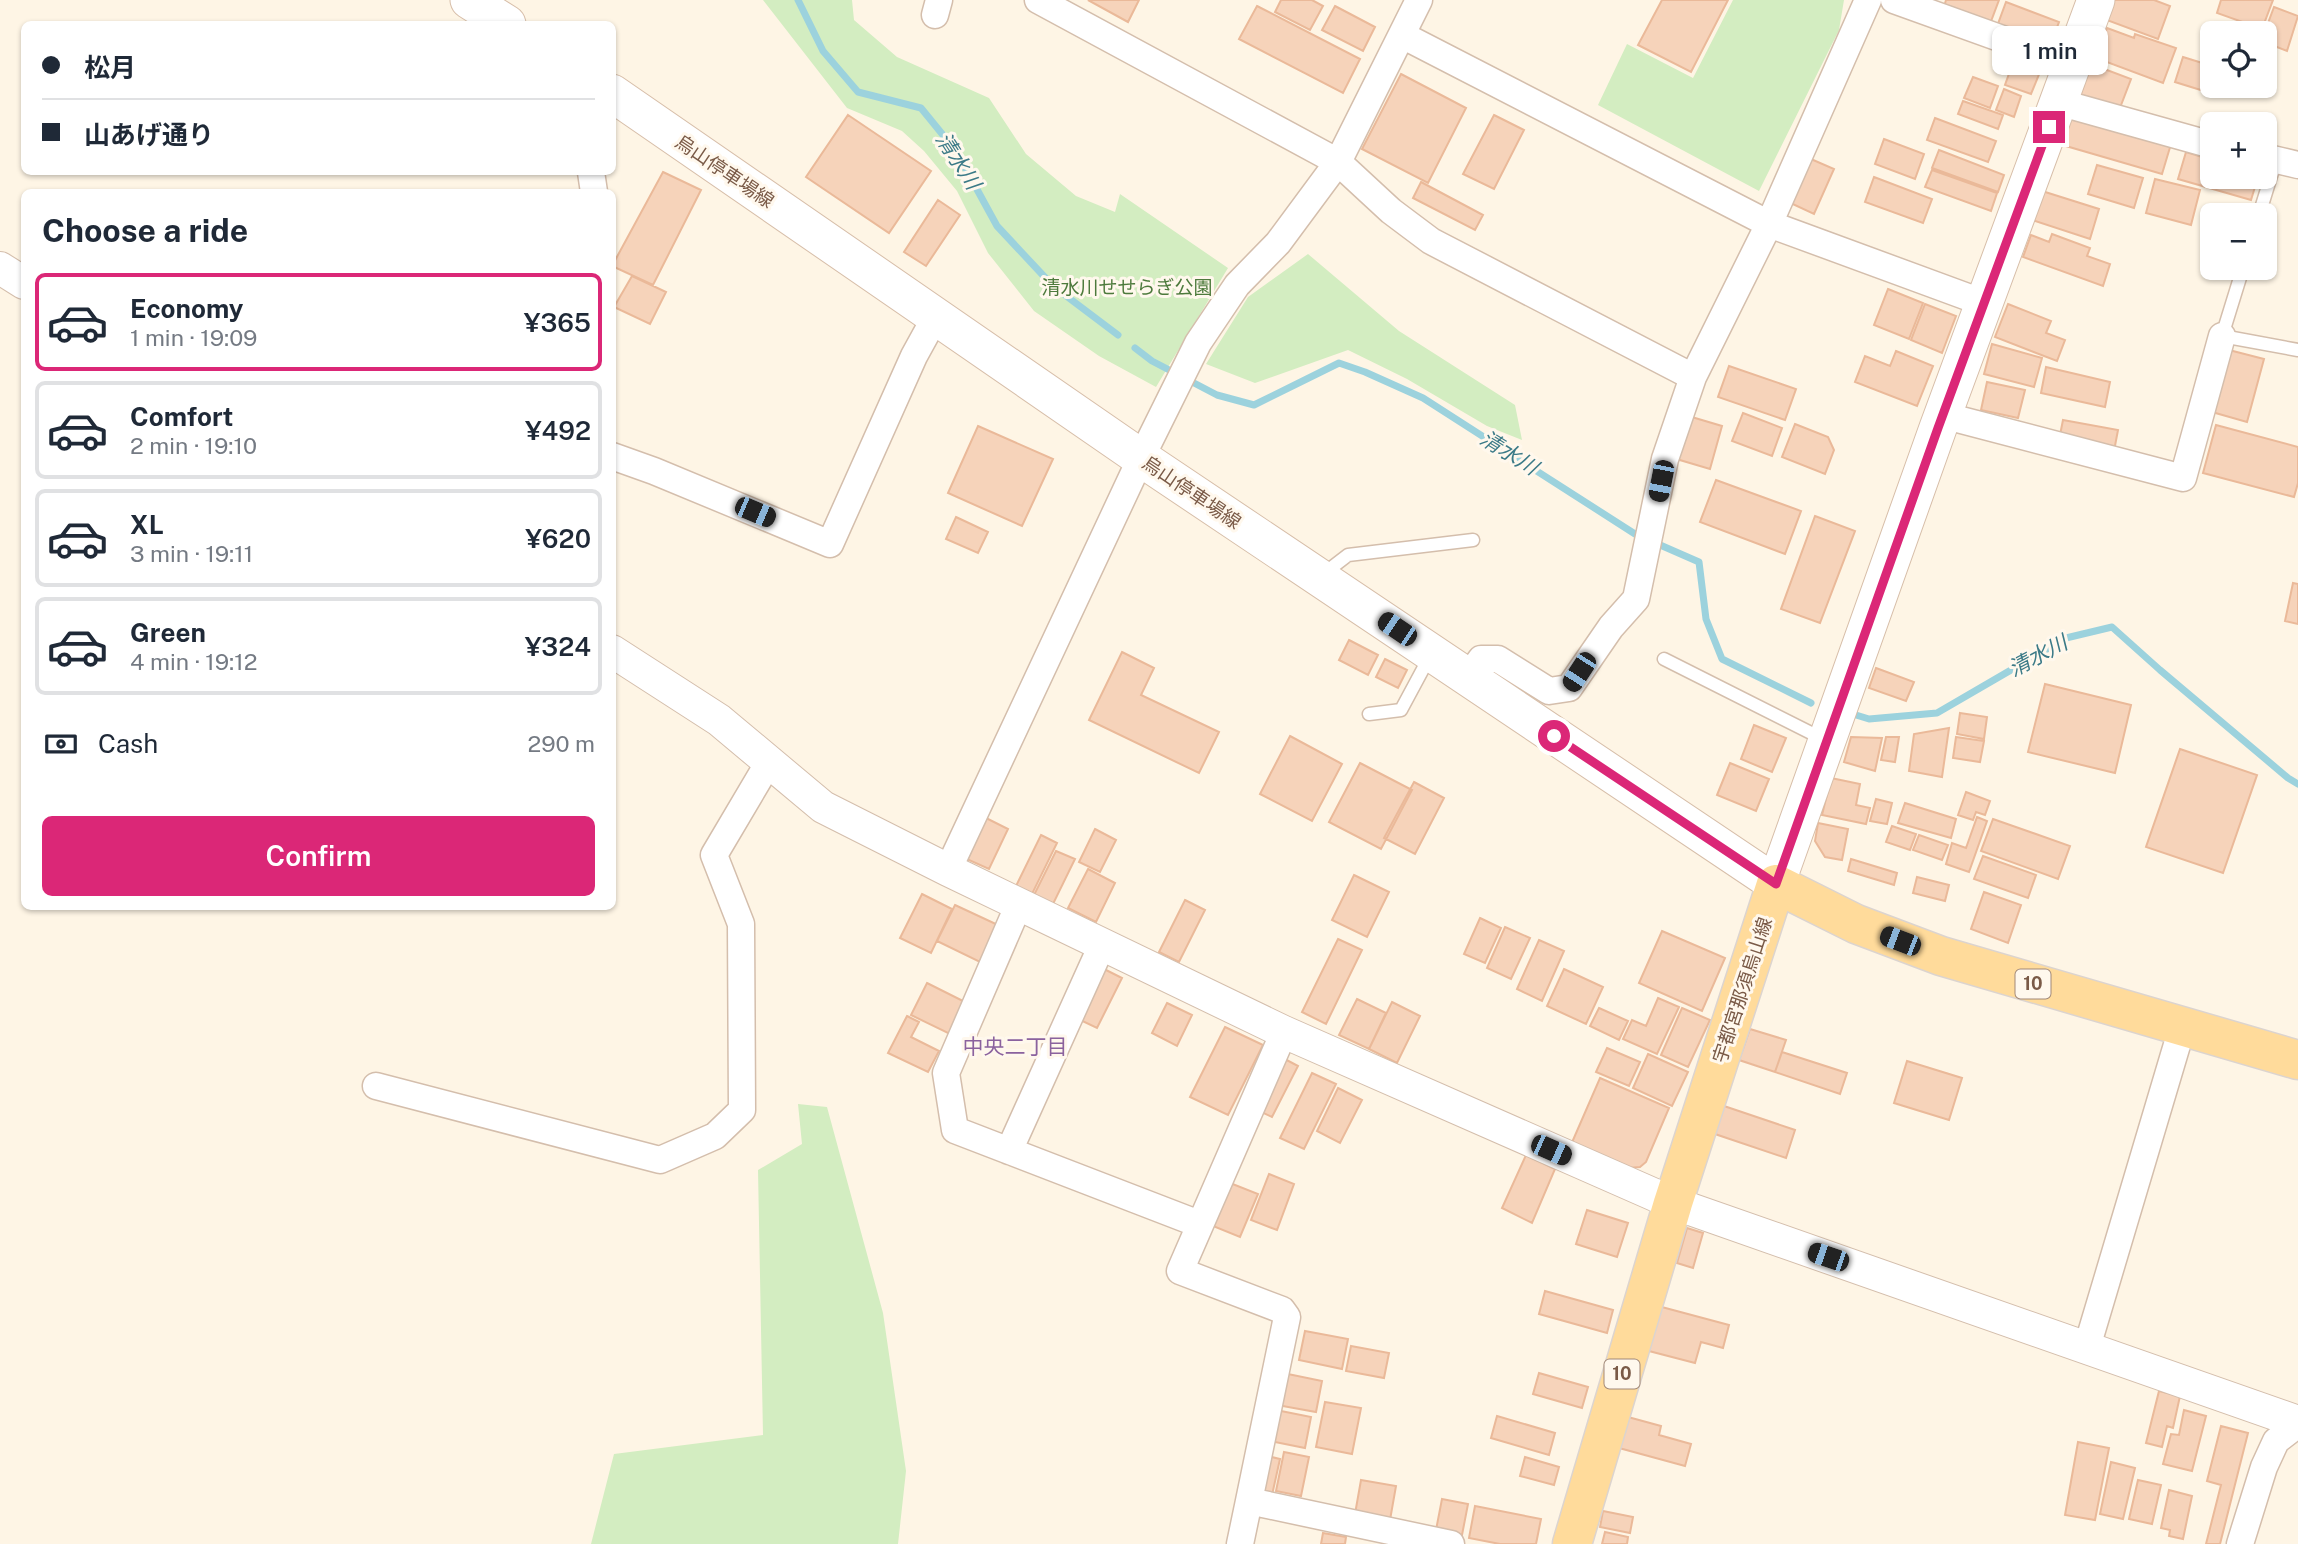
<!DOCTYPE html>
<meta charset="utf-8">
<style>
:root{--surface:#fff;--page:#f6f6f7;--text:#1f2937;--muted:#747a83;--line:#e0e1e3;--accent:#db2777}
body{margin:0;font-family:"Public Sans","Noto Sans JP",sans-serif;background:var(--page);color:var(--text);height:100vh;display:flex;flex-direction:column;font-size:26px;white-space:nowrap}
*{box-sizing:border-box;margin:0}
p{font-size:23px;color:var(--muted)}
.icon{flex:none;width:38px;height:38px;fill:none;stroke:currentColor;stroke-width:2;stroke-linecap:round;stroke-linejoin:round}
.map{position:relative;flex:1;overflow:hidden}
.drawer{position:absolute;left:21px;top:189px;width:595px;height:721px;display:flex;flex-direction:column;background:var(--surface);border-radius:10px;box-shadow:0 2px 5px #0004}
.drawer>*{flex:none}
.guide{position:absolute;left:21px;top:21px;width:595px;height:154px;border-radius:10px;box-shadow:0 2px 5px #0004;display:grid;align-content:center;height:154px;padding:0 21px;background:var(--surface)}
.controls{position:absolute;left:2200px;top:21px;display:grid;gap:14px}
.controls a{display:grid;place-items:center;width:77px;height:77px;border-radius:10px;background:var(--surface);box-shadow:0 2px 5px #0004;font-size:35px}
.end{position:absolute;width:32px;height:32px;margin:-16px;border:9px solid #db2777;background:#fff;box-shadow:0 0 0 4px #fff}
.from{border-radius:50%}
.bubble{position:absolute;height:49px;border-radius:10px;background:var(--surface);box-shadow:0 2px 5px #0004;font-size:23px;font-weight:600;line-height:49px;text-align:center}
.car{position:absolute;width:21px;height:42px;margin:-21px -10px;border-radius:9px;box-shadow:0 0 5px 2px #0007;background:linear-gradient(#222 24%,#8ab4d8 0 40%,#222 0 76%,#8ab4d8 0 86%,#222 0)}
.guide b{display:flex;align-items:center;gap:24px;height:66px;font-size:26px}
.guide b+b{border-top:2px solid var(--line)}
.guide i{width:18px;height:18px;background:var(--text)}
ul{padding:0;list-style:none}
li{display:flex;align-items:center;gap:21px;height:98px;margin:0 14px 10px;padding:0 7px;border:4px solid var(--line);border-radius:10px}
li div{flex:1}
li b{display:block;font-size:26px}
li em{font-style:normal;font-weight:600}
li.on{border-color:var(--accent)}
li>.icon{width:63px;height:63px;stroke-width:1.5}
h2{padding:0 21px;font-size:32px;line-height:84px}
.pay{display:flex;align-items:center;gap:18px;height:77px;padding:0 21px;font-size:26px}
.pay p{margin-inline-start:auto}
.button{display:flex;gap:14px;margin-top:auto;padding:14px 21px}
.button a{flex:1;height:80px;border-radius:10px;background:var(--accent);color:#fff;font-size:28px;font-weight:600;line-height:80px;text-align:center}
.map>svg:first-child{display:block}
</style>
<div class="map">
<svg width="2298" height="1544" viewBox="0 0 2298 1544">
<rect width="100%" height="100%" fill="#fef5e5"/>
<!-- green -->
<path fill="#d3edc1" d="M 763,0 L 852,0 L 854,20 L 897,57 L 989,98 L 1026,154 L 1076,196 L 1115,212 L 1120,194 L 1228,268 L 1156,387 L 1099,356 L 1034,311 L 988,253 L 957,191 L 924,151 L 902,131 L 847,108 Z
M 1733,0 L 1844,0 L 1839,30 L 1759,191 L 1598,105 L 1627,44 L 1693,78 Z
M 1308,254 L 1399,331 L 1515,405 L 1522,440 L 1487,426 L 1407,379 L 1348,350 L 1255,383 L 1206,364 L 1248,297 Z
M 798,1104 L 827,1107 L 883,1313 L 906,1471 L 898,1544 L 591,1544 L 614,1454 L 763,1435 L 758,1170 L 802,1144 Z"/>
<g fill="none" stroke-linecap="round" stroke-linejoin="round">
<!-- stream -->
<path stroke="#9cd2dd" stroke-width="7" d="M 798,0 L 823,51 L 858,92 L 921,108 L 956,151 L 997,226 L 1053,286 L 1118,335
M 1135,348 L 1152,361 L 1217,395 L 1254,405 L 1339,363 L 1365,372 L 1423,398 L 1635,534 L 1699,562 L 1706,619 L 1722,659 L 1811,703
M 1856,715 L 1869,719 L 1937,713 L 2066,638 L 2112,627 L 2160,670 L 2288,778 L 2298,784"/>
</g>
<!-- building -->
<path fill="#f6d3ba" stroke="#eab999" stroke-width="2" d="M 1088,0 L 1139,0 L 1128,22 Z
M 1281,0 L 1312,0 L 1323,6 L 1310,30 L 1275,12 Z
M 1662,0 L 1728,0 L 1691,72 L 1638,45 Z
M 1946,0 L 1999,0 L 1990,24 L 1944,7 Z
M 2111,0 L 2154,0 L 2170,6 L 2158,39 L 2104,19 Z
M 2221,0 L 2273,0 L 2262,29 L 2217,13 Z
M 2006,2 L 2059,22 L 2048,51 L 1995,32 Z
M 1257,6 L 1360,59 L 1343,93 L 1239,39 Z
M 1335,6 L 1375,27 L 1363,51 L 1322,30 Z
M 2274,7 L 2298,16 L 2287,51 L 2264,42 L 2264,34 Z
M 2107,28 L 2134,38 L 2135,34 L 2176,48 L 2163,83 L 2096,58 Z
M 2015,57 L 2042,67 L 2031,94 L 2005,85 Z
M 2183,57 L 2212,66 L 2212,86 L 2223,86 L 2220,96 L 2175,82 Z
M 2091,64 L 2131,79 L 2118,113 L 2079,99 Z
M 1401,74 L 1466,108 L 1428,183 L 1362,149 Z
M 1973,77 L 1998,86 L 1990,108 L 1964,98 Z
M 2004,89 L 2021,96 L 2014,117 L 1996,110 Z
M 1963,101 L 2003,115 L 1998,129 L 1958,114 Z
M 2068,114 L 2171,144 L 2162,174 L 2059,144 Z
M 848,115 L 931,171 L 889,233 L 806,177 Z
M 1494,115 L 1524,130 L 1494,189 L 1463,174 Z
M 1935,118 L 1996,141 L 1988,162 L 1927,140 Z
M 1884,139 L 1924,154 L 1915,179 L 1875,164 Z
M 1939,150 L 2004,175 L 1998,192 L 1932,168 Z
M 2186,152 L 2212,160 L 2212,177 L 2258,177 L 2251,200 L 2178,179 Z
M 1804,156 L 1834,169 L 1814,214 L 1784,200 Z
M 2097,165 L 2143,178 L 2134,208 L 2088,194 Z
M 1932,170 L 1997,193 L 1991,211 L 1925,187 Z
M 663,172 L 701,190 L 653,285 L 612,266 Z
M 1874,177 L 1932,199 L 1923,223 L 1865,202 Z
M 2155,179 L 2200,190 L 2191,225 L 2146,213 Z
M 1421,182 L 1483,215 L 1475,230 L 1413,198 Z
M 2042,191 L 2099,209 L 2090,239 L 2032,220 Z
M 938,200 L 960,215 L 926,266 L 904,252 Z
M 2052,234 L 2090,248 L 2087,256 L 2110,264 L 2103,286 L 2023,257 L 2031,235 L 2049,242 Z
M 632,276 L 666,292 L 650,324 L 614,307 Z
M 1888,289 L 1923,303 L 1909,339 L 1874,325 Z
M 1925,304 L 1956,316 L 1942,353 L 1911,340 Z
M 2008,304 L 2051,321 L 2046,333 L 2065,340 L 2057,361 L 1995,337 Z
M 1992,344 L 2042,358 L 2034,387 L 1984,374 Z
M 2229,350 L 2264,359 L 2247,422 L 2212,412 Z
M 1896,351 L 1933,366 L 1917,406 L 1855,382 L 1865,356 L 1890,366 Z
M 1729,366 L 1796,389 L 1785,420 L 1718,397 Z
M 2046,367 L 2110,382 L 2105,407 L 2041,393 Z
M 1987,382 L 2025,390 L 2018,418 L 1981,410 Z
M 1743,413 L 1782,428 L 1772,456 L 1732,441 Z
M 1685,415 L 1722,426 L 1710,469 L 1673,458 Z
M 2063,420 L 2118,430 L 2114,451 L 2059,440 Z
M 1795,424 L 1828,437 L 1834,450 L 1825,474 L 1782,457 Z
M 2216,425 L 2298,447 L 2298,483 L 2294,497 L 2203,473 Z
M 978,426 L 1053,459 L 1022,526 L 948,493 Z
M 1716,480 L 1801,511 L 1785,554 L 1700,522 Z
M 1815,516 L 1855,531 L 1820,623 L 1781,609 Z
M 956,517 L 988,532 L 978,553 L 946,539 Z
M 2293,583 L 2298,584 L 2298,624 L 2285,621 Z
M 1349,640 L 1378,655 L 1368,675 L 1339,660 Z
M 1122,652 L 1154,668 L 1141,695 L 1219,732 L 1199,773 L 1089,720 Z
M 1385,659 L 1407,670 L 1398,688 L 1376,677 Z
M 1876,668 L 1914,682 L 1906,701 L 1869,688 Z
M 2045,684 L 2131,705 L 2115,773 L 2028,752 Z
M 1960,713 L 1987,717 L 1984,739 L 1957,734 Z
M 1754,725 L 1786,738 L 1772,772 L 1741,759 Z
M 1949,728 L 1942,777 L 1909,771 L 1914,734 Z
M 1290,736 L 1342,764 L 1312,821 L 1260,794 Z
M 1851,737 L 1882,738 L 1875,771 L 1844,762 Z
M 1886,737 L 1899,737 L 1895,762 L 1881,760 Z
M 1956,737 L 1984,741 L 1980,762 L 1953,758 Z
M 2180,749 L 2257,775 L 2223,873 L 2146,847 Z
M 1360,763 L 1412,790 L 1381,849 L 1329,822 Z
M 1730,763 L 1769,779 L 1756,811 L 1717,795 Z
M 1831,778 L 1860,784 L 1856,805 L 1870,808 L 1866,824 L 1822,815 Z
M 1414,782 L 1444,798 L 1415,854 L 1384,838 Z
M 1966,792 L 1990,801 L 1985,815 L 1976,812 L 1973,820 L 1958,815 Z
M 1876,799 L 1892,803 L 1887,824 L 1870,821 Z
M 1905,803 L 1956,819 L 1951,838 L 1898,823 Z
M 980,815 L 1008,829 L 989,869 L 960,856 Z
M 1977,817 L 1987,821 L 1969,872 L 1946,864 L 1952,843 L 1966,848 Z
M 1993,819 L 2070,846 L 2058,879 L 1981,851 Z
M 1818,823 L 1848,829 L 1842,860 L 1825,857 L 1815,841 Z
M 1892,826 L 1916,834 L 1910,850 L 1886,842 Z
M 1095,829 L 1116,840 L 1100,872 L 1079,862 Z
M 1041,835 L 1057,843 L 1032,894 L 1016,886 Z
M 1919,835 L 1948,845 L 1942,860 L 1913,850 Z
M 1056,851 L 1075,859 L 1053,904 L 1034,895 Z
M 1983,856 L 2036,875 L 2028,898 L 1974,879 Z
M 1851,859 L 1897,873 L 1894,885 L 1848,871 Z
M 1088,869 L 1115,883 L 1096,922 L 1068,908 Z
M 1354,875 L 1389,892 L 1367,937 L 1332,920 Z
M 1917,877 L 1949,885 L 1945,901 L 1913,893 Z
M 1984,892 L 2021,905 L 2008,943 L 1971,929 Z
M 922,894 L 952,909 L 931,953 L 900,938 Z
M 1185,900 L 1205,910 L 1179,962 L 1159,952 Z
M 955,905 L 998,925 L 980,962 L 937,941 Z
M 1480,918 L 1501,928 L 1485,963 L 1464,954 Z
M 1505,927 L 1530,938 L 1511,979 L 1487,968 Z
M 1662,931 L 1725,958 L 1702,1011 L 1639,983 Z
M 1338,939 L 1362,950 L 1326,1024 L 1302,1012 Z
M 1539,940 L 1564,951 L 1542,1001 L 1517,989 Z
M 1100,967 L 1122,978 L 1097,1028 L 1076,1018 Z
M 1564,969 L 1603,987 L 1586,1024 L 1547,1006 Z
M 927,983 L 965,1002 L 950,1034 L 911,1015 Z
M 1658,998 L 1679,1007 L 1657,1054 L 1623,1039 L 1632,1020 L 1646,1026 Z
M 1357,999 L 1386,1013 L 1369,1049 L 1339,1035 Z
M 1392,1002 L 1420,1016 L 1397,1063 L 1369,1049 Z
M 1167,1003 L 1192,1015 L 1177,1046 L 1152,1033 Z
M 1599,1008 L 1628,1021 L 1619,1040 L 1590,1026 Z
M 1682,1008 L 1710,1020 L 1688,1067 L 1661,1055 Z
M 907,1016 L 919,1022 L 911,1037 L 939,1051 L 928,1072 L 888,1053 Z
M 1225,1027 L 1263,1045 L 1228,1115 L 1190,1097 Z
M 1750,1029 L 1786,1040 L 1775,1072 L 1739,1060 Z
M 1607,1048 L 1640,1062 L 1629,1086 L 1596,1072 Z
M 1782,1052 L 1847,1073 L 1840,1094 L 1775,1072 Z
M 1648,1054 L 1688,1072 L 1672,1106 L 1633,1088 Z
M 1281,1057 L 1298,1066 L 1272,1117 L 1255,1109 Z
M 1907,1061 L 1962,1078 L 1949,1120 L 1894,1103 Z
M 1312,1073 L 1336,1084 L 1304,1149 L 1280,1138 Z
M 1600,1078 L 1669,1108 L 1646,1162 L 1640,1167 L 1628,1168 L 1570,1147 Z
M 1338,1088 L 1362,1100 L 1340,1143 L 1317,1131 Z
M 1724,1106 L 1795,1130 L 1786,1158 L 1715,1134 Z
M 1526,1155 L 1555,1169 L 1532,1223 L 1502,1208 Z
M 1269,1174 L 1294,1184 L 1277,1230 L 1251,1220 Z
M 1225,1181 L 1258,1194 L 1240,1237 L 1208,1224 Z
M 1587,1210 L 1628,1223 L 1617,1257 L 1576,1244 Z
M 1687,1228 L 1703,1233 L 1693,1268 L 1677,1263 Z
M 1545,1291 L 1613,1310 L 1607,1333 L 1539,1314 Z
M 1658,1306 L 1729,1325 L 1723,1348 L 1701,1342 L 1695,1363 L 1645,1350 Z
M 1305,1331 L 1348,1339 L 1342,1369 L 1299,1360 Z
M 1351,1346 L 1389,1353 L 1384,1378 L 1346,1371 Z
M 1283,1373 L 1322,1381 L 1316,1412 L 1277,1405 Z
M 1539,1373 L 1588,1387 L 1582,1408 L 1533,1394 Z
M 2159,1391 L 2180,1396 L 2173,1428 L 2167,1426 L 2162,1447 L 2146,1443 Z
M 1325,1402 L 1361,1408 L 1352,1454 L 1316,1447 Z
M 1276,1410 L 1311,1417 L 1305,1448 L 1270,1441 Z
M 2184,1410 L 2206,1416 L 2192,1471 L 2163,1464 L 2171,1434 L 2179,1435 Z
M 1497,1416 L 1555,1433 L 1549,1455 L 1491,1438 Z
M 1628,1417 L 1661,1426 L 1659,1435 L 1691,1444 L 1685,1466 L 1619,1448 Z
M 2221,1426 L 2248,1433 L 2220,1544 L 2206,1544 L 2221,1485 L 2207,1481 Z
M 2078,1442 L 2109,1448 L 2095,1520 L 2065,1515 Z
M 1284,1452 L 1309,1457 L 1301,1496 L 1276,1491 Z
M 1263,1455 L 1280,1459 L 1272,1495 L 1255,1492 Z
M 1525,1457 L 1559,1467 L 1554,1485 L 1520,1476 Z
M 2111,1462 L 2135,1468 L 2123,1519 L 2100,1514 Z
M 1361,1480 L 1396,1486 L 1390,1520 L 1355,1514 Z
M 2138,1480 L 2161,1485 L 2152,1524 L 2129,1519 Z
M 2169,1490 L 2192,1496 L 2183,1539 L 2169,1536 L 2170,1530 L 2161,1528 Z
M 1442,1499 L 1468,1504 L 1462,1535 L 1436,1530 Z
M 1475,1506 L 1541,1519 L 1536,1544 L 1500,1544 L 1469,1538 Z
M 1603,1511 L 1633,1517 L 1630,1533 L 1600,1527 Z
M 1605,1532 L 1628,1537 L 1627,1544 L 1602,1544 Z
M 1323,1533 L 1346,1537 L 1345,1544 L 1321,1544 Z"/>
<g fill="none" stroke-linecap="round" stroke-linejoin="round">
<defs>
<path id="service" d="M 2259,215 L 2276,160
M 2243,268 L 2222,336 L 2298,350
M 1322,575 L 1348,555 L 1473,540
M 1664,659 L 1823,739
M 1369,714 L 1401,710 L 1430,656"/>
<path id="minor" d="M 1038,0 L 1338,162 L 1391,211 L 1431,241 L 1693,377
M 1894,0 L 2072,64
M 935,15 L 939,0
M 1402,35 L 1769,224 L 1984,303
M 2058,102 L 2212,145
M 2264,157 L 2298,165
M 591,172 L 594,192
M 1942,415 L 2183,478 L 2222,336
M 612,456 L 654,471 L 830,544 L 914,356 L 936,316
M 1468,677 L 1481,659 L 1498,659 L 1549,691 L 1569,688 L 1611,627 L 1636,599 L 1665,459 L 1693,377 L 1769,224 L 1868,0
M 948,870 L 1141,458 L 1198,343 L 1237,285 L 1278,243 L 1338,162 L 1419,0
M 1019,904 L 946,1073 L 955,1130 L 1199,1224
M 1284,1032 L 1180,1271 L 1282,1310 L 1287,1317 L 1249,1501 L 1451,1544
M 376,1086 L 660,1160 L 715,1136 L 742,1110 L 741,924 L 714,855 L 769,762
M 1009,1151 L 1102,945
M 2087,1347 L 2182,1028
M 1240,1544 L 1249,1501
M 2240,1544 L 2264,1467 L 2276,1441 L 2298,1424"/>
<path id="tertiary" d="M 0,268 L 24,283
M 612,651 L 719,720 L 823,807 L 948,870 L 1284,1032 L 1673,1203 L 2298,1422"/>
<path id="secondary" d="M 469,0 L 507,24
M 612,93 L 1141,458 L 1776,884 L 1938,428 L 2096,0"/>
<path id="primary" d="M 1572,1544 L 1673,1203 L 1776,884 L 1856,924 L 1941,956 L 2298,1060"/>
</defs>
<!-- service casing -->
<use href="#service" stroke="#d4beac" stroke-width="15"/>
<!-- minor casing -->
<use href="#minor" stroke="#d4beac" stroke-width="29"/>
<!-- tertiary casing -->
<use href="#tertiary" stroke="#d4beac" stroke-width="34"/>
<!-- secondary casing -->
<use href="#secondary" stroke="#d7bea9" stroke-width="39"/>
<!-- primary casing -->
<use href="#primary" stroke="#dcd4cf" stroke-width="41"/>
<!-- service -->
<use href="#service" stroke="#fff" stroke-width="12"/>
<!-- minor -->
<use href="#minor" stroke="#fff" stroke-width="26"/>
<!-- tertiary -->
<use href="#tertiary" stroke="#fff" stroke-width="32"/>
<!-- secondary -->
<use href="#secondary" stroke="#fff" stroke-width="37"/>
<!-- primary -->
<use href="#primary" stroke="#ffdb9b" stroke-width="38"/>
</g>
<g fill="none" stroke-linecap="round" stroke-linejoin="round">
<!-- route -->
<path stroke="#db2777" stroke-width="9" d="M 1554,736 L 1776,884 L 1938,428 L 2049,127"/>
</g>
<g text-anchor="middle" stroke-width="6" stroke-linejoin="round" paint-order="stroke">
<!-- shield labels -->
<g fill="#fff8ed" stroke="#a28979" stroke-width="2">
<rect x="2015.5" y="969.5" width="35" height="29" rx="5"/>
<rect x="1604.5" y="1359.5" width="35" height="29" rx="5"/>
</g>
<g font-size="18" font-weight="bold" fill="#7a5a47">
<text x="2033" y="990">10</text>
<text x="1622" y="1380">10</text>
</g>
<!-- street labels -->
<g font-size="19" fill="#7a5a47" stroke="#fff8ed">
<text transform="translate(725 171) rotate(34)" y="7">烏山停車場線</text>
<text transform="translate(1192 492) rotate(34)" y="7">烏山停車場線</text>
<text transform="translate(1742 990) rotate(-72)" y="7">宇都宮那須烏山線</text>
</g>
<!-- park labels -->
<g font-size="19" fill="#4d7a3c" stroke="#fff8ed">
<text x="1127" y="294">清水川せせらぎ公園</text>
</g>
<!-- water labels -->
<g font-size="21" font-style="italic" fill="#3b7a87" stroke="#fff8ed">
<text transform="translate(958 161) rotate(57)" y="7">清水川</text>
<text transform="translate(1509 453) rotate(32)" y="7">清水川</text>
<text transform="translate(2038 656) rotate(-28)" y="7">清水川</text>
</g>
<!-- neighbourhood labels -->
<g font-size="21" fill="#8b629e" stroke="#fff8ed">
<text x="1015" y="1054">中央二丁目</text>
</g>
</g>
</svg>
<div class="controls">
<a><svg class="icon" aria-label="locate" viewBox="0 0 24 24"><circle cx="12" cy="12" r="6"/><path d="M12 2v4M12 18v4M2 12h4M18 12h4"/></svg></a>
<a>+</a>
<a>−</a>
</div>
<i class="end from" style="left:1554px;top:736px"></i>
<i class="end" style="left:2049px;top:127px"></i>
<div class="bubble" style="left:1992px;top:26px;width:116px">1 min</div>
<i class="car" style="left:1661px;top:481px;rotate:191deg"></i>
<i class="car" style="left:755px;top:512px;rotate:113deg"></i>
<i class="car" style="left:1397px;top:629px;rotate:304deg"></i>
<i class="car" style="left:1579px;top:672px;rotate:213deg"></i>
<i class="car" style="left:1900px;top:941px;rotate:291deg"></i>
<i class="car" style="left:1551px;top:1150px;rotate:114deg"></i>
<i class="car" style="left:1828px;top:1257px;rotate:289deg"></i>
<div class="guide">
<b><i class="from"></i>松月</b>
<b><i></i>山あげ通り</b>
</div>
<section class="drawer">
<h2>Choose a ride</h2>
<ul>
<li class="on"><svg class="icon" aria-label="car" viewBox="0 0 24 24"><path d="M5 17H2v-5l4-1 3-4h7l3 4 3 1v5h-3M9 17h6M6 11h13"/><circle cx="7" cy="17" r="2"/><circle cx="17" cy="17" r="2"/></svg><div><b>Economy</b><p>1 min · 19:09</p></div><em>¥365</em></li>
<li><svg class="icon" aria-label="car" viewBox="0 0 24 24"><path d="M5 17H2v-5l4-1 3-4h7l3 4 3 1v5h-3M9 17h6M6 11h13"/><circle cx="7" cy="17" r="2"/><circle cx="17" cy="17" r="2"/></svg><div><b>Comfort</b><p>2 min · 19:10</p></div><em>¥492</em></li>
<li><svg class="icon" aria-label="car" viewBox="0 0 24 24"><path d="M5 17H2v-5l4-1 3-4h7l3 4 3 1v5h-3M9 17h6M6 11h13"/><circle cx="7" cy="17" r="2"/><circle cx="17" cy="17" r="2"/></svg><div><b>XL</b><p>3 min · 19:11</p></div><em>¥620</em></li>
<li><svg class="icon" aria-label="car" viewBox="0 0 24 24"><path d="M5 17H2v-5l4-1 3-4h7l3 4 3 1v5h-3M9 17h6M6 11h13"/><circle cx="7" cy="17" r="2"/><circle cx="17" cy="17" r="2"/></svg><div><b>Green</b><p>4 min · 19:12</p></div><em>¥324</em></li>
</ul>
<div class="pay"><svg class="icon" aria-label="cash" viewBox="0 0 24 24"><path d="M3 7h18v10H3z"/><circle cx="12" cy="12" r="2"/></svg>Cash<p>290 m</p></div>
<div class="button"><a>Confirm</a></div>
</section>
</div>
